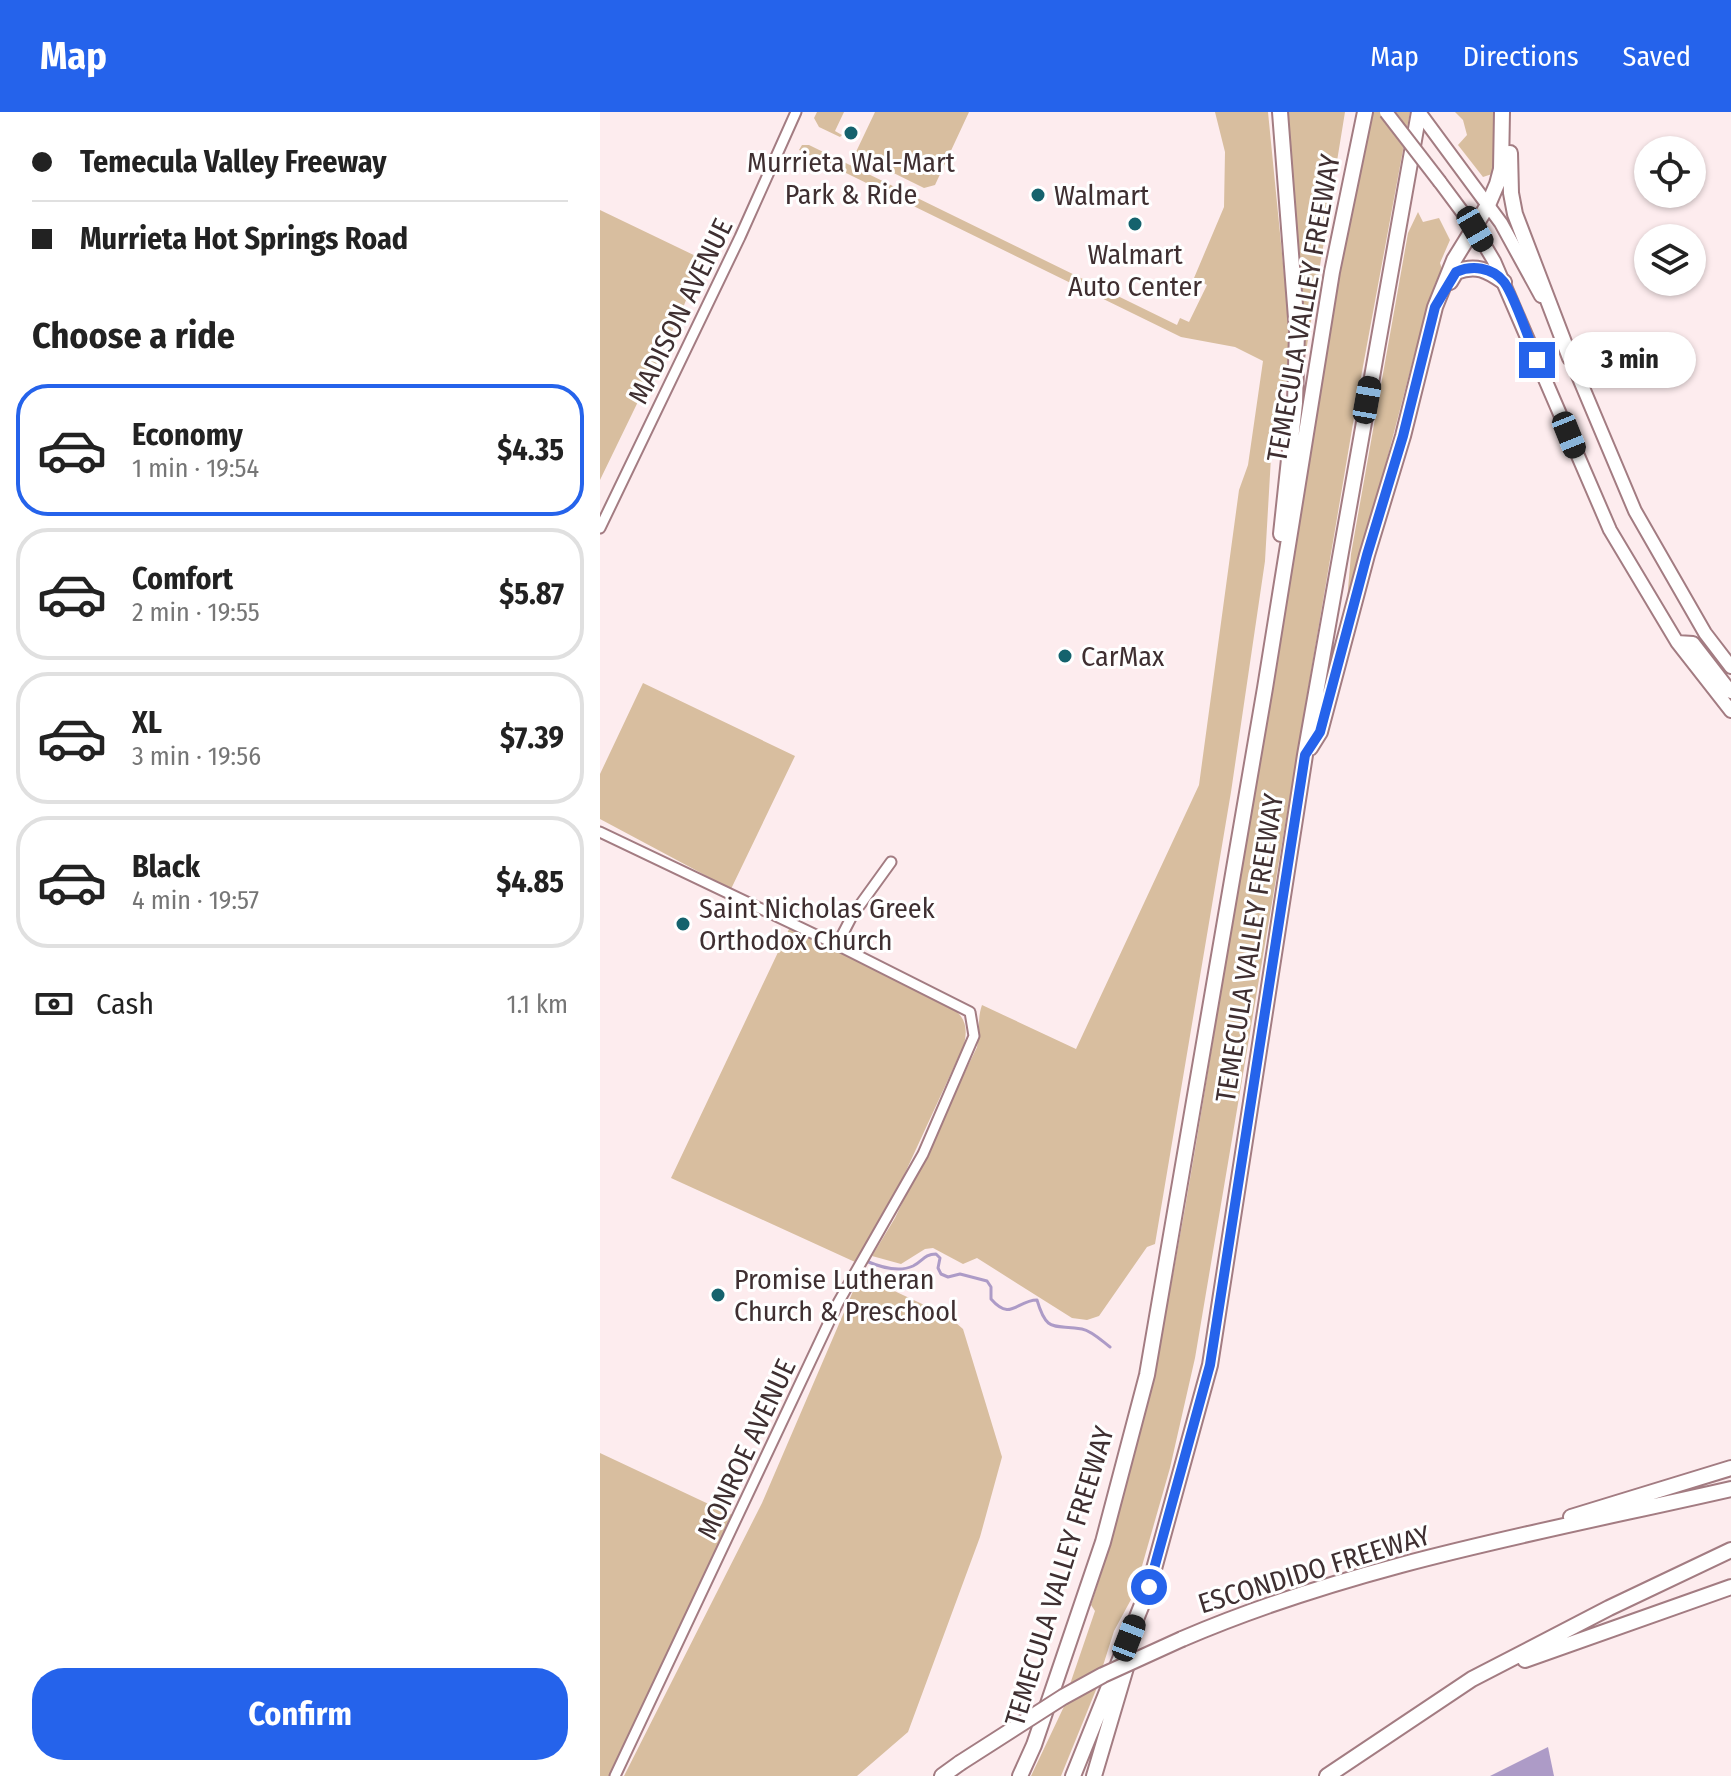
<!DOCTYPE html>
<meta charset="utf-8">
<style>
:root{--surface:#fff;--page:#f6f6f6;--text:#222;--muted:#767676;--line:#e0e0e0;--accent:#2563eb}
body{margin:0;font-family:"Fira Sans Condensed",sans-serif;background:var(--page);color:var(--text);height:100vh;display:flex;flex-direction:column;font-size:30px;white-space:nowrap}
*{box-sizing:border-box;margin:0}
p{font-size:26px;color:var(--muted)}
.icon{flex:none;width:44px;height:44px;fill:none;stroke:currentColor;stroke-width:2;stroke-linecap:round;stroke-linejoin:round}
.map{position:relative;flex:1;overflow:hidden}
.sheet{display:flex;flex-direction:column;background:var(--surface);width:600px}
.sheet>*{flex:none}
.hud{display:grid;align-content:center;height:176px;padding:0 32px;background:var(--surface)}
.controls{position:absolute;left:1034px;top:24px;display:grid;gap:16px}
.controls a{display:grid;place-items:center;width:72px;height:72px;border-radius:50%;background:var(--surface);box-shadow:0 2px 6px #0004;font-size:40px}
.end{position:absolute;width:36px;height:36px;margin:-18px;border:10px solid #2563eb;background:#fff;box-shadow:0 0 0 4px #fff}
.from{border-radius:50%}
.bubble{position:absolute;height:56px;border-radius:28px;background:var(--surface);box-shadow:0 2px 6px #0004;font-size:26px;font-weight:700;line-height:56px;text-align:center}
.car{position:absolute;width:24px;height:48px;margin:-24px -12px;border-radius:10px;box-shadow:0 0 6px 2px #0007;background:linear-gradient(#222 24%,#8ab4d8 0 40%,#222 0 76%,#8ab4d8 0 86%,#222 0)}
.hud b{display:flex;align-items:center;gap:28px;height:76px;font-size:30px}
.hud b+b{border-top:2px solid var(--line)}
.hud i{width:20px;height:20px;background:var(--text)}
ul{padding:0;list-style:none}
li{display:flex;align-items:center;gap:24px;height:132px;margin:0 16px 12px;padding:0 16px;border:4px solid var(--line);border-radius:32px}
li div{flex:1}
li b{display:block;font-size:30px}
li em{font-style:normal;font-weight:700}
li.current{border-color:var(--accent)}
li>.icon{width:72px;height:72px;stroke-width:1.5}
h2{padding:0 32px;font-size:36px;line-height:96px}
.pay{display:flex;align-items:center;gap:20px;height:88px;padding:0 32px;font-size:30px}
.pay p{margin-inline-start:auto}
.action{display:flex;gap:16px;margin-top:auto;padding:16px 32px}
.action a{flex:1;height:92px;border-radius:32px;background:var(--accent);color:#fff;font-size:32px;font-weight:700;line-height:92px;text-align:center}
header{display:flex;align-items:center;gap:48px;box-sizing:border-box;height:112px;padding:0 40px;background:var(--accent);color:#fff}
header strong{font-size:38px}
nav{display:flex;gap:44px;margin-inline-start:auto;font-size:28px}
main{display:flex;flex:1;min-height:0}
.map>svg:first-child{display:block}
</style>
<header>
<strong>Map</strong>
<nav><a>Map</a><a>Directions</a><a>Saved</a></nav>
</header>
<main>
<section class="sheet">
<div class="hud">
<b><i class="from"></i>Temecula Valley Freeway</b>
<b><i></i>Murrieta Hot Springs Road</b>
</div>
<h2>Choose a ride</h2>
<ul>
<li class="current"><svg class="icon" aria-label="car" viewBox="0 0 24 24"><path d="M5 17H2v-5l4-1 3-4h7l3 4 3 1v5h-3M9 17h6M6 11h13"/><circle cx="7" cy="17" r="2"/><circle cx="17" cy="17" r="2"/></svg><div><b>Economy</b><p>1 min · 19:54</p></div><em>$4.35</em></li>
<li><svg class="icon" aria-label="car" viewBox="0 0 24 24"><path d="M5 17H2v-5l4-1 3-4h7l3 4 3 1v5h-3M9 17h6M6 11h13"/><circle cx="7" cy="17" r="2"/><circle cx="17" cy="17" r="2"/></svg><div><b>Comfort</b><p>2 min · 19:55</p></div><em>$5.87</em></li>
<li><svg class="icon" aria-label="car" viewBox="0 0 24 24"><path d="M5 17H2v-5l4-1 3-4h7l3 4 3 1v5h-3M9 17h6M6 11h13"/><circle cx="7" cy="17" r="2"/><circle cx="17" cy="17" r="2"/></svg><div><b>XL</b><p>3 min · 19:56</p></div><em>$7.39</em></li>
<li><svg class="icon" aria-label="car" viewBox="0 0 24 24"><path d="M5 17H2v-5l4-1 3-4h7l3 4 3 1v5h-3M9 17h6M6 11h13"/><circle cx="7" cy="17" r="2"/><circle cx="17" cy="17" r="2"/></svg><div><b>Black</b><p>4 min · 19:57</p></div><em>$4.85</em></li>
</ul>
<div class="pay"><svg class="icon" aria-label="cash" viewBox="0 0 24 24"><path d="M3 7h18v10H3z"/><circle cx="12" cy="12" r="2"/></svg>Cash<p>1.1 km</p></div>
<div class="action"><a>Confirm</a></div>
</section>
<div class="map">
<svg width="1131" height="1664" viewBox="0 0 1131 1664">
<rect width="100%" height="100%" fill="#fdecee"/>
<!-- green -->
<path fill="#d8be9f" d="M 217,0 L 244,0 L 235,19 L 242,23 L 240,25 L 219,15 L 214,6 Z
M 275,0 L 369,0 L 335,73 L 324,76 L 255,42 Z
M 615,0 L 668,0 L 689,212 L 687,271 L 677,284 L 674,293 L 665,449 L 631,680 L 555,1132 L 547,1135 L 499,1204 L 487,1208 L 472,1206 L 377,1146 L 363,1152 L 333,1136 L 325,1137 L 301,1152 L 272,1144 L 295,1106 L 377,935 C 380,921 377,907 382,893 L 476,937 L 599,673 L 639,378 L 648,353 L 663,249 L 635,235 L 581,225 L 199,38 L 202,33 L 209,33 L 577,213 L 580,206 L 589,210 L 607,173 L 594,166 L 624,95 L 625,40 Z
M 683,0 L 745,0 L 705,246 L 702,252 Z
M 772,0 L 810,0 L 759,276 L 595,1246 L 570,1356 L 534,1482 L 514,1519 L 501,1560 L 467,1581 L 495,1499 L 491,1493 C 557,1292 588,1081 622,873 C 669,582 712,289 772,0 Z
M 855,0 L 895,0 L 895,53 L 892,62 L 883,65 L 858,33 L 867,23 L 863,8 Z
M 0,98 L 102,147 L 81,201 L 0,368 Z
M 818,100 L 823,110 L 839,106 L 850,128 L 840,151 L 842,157 L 835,172 L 815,240 L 750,489 L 747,489 L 751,442 L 808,121 Z
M 43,571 L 195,644 L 131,777 L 0,707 L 0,662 Z
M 190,815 L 355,898 C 367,908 367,919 364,933 L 294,1085 L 255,1150 L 71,1066 Z
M 260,1163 L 348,1204 L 363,1217 L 402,1345 L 380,1425 L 308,1620 L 257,1664 L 24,1664 L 162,1391 Z
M 0,1341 L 132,1403 L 9,1664 L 0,1664 Z
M 500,1568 L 461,1664 L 431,1664 L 468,1586 Z"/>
<!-- water -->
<path fill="#ad9bc7" d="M 948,1635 L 954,1664 L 890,1664 Z"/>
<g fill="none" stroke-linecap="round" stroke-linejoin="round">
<!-- stream -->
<path stroke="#ad9bc7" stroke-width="3" d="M 266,1149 C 280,1155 298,1161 313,1154 C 323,1149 324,1142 336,1142 L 340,1146 L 338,1156 L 341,1162 L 348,1165 L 360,1162 L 387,1169 L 391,1175 L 391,1187 C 411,1210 417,1188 437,1188 C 447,1222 454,1212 482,1217 C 492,1219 502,1229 510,1235"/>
<defs>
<path id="minor" d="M 0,416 L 140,125 L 196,0
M 0,720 L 237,833 L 370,900 L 374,924 L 323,1042 L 238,1191 L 15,1664
M 237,833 L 252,804 L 291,750"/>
<path id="major" d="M 819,0 L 901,111 L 941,184
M 840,70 L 875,117 L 894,149 L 1010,418 L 1077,530 L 1131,599
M 968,240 L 1035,399 L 1105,521 L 1131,555
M 1077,530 L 1093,531 L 1131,580"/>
<path id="highway" d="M 680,0 L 697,219 L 695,291 L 681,422
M 910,41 L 911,81 L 915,102 L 970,246
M 850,170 L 856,160 C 876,152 887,158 904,170
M 710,636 L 720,620 L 767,443 L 803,324 L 835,195 L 854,148 L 888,93 L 897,72 L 901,57 L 902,0
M 971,1405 L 1131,1356
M 582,1527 C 756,1452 947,1419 1131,1377
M 925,1548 L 1131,1475
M 342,1664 L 360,1651
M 420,1664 L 434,1633 L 503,1430 L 547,1263 L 665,576 L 732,160 L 765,0
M 473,1664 L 549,1475 L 610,1253 L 705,643 L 819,0
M 494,1664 L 528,1549
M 727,1664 L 872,1567 L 1009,1496 L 1131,1438"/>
</defs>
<!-- minor casing -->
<use href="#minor" stroke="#a37c82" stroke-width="13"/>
<!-- major casing -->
<use href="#major" stroke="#a37c82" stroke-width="16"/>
<!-- highway casing -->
<use href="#highway" stroke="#a37c82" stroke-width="18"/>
<!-- minor -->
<use href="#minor" stroke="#fff" stroke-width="9"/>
<!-- major -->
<use href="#major" stroke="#fff" stroke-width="12"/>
<!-- highway -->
<use href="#highway" stroke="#fff" stroke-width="14"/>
<defs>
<path id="major-bridge" d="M 786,0 L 840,70"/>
<path id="highway-bridge" d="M 360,1651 L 463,1585 L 503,1563 L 582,1527"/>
</defs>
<!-- major-bridge casing -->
<use href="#major-bridge" stroke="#a37c82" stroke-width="16" stroke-linecap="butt"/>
<!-- highway-bridge casing -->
<use href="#highway-bridge" stroke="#a37c82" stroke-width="18" stroke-linecap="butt"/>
<!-- major-bridge -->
<use href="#major-bridge" stroke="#fff" stroke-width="12"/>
<!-- highway-bridge -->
<use href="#highway-bridge" stroke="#fff" stroke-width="14"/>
</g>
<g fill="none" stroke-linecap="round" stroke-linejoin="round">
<!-- route -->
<path stroke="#2563eb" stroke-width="10" d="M 549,1475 L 610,1253 L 705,643 L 720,620 L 767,443 L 803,324 L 835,195 L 856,160 C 872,153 892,155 904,170 C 914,183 930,230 937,248"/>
</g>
<!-- markers -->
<g fill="#15626d" stroke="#fff" stroke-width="3">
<circle cx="251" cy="21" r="8"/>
<circle cx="438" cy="83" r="8"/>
<circle cx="535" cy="112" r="8"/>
<circle cx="465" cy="544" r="8"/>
<circle cx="83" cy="812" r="8"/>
<circle cx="118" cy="1183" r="8"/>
</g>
<g text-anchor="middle" stroke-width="6" stroke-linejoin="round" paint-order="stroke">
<!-- poi labels -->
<g font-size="28" fill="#3f2f31" stroke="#fff" text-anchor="start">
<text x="251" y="60" text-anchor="middle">Murrieta Wal-Mart<tspan x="251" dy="32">Park &amp; Ride</tspan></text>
<text x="454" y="93">Walmart</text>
<text x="535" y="152" text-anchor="middle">Walmart<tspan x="535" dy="32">Auto Center</tspan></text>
<text x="481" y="554">CarMax</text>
<text x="99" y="806">Saint Nicholas Greek<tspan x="99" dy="32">Orthodox Church</tspan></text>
<text x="134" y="1177">Promise Lutheran<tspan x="134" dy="32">Church &amp; Preschool</tspan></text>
</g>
<!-- street labels -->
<g font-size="28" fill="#3f2f31" stroke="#fff">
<text transform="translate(703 196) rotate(-80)" y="10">TEMECULA VALLEY FREEWAY</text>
<text transform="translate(80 199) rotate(-64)" y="10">MADISON AVENUE</text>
<text transform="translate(649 836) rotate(-81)" y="10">TEMECULA VALLEY FREEWAY</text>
<text transform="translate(146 1337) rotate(-65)" y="10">MONROE AVENUE</text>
<text transform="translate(714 1457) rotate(-17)" y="10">ESCONDIDO FREEWAY</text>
<text transform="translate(459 1464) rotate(-73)" y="10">TEMECULA VALLEY FREEWAY</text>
</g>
</g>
</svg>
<div class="controls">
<a><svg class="icon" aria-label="locate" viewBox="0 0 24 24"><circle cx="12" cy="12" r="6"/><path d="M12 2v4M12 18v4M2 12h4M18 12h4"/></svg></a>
<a><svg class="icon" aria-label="layers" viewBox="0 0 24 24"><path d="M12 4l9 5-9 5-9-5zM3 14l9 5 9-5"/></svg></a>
</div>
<i class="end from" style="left:549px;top:1475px"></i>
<i class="end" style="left:937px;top:248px"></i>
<div class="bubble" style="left:964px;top:220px;width:132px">3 min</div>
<i class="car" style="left:875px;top:117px;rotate:150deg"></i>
<i class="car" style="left:767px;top:288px;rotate:10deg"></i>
<i class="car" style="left:969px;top:323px;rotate:158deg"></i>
<i class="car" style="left:529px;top:1526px;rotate:21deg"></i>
</div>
</main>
